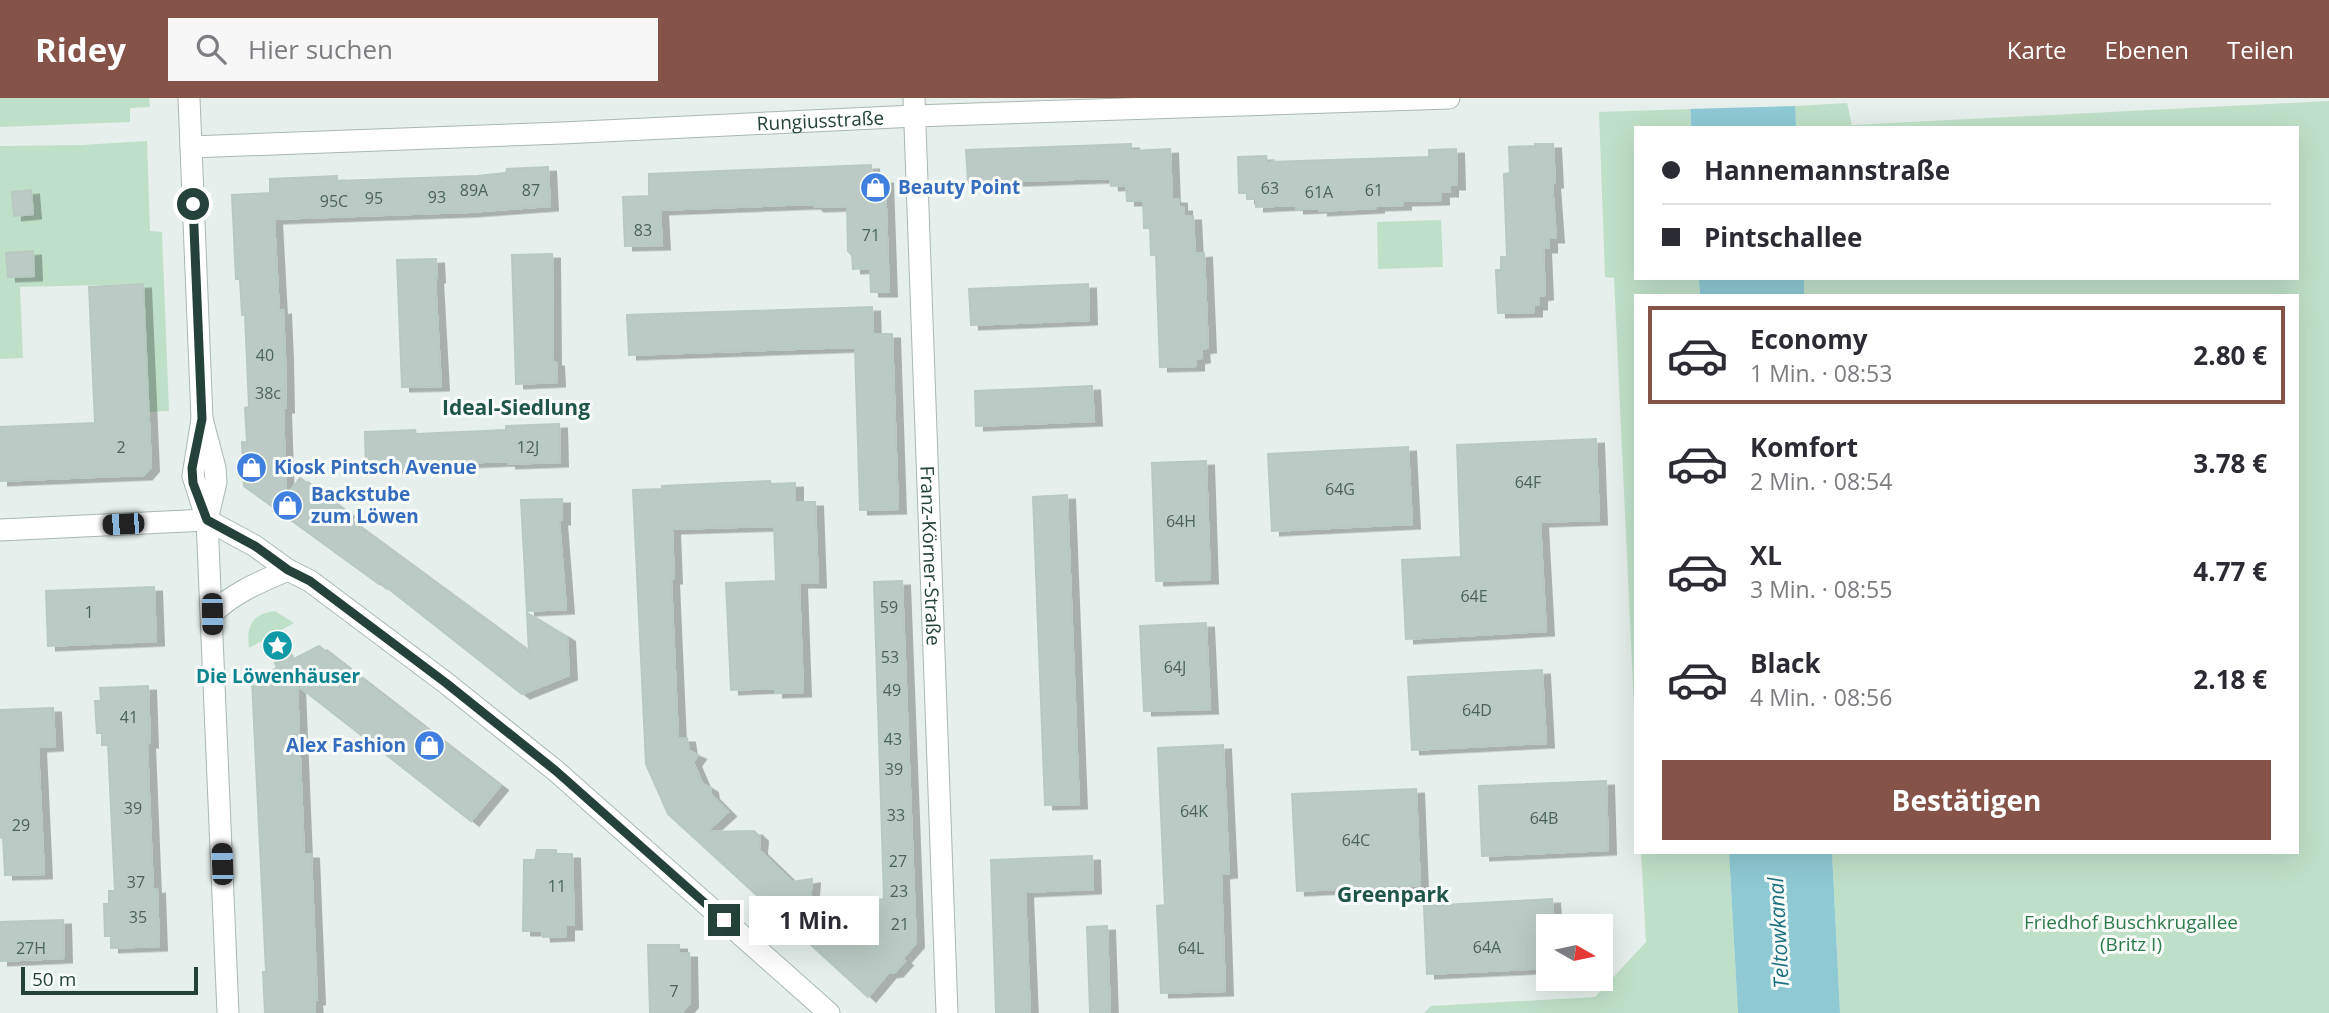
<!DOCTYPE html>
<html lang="de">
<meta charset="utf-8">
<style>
:root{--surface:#fff;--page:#f7f7f7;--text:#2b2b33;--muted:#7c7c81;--line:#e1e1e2;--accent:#855347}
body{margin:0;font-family:"Open Sans",sans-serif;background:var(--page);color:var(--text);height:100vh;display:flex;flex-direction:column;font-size:26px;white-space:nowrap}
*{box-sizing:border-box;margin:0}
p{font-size:23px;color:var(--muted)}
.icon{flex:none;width:38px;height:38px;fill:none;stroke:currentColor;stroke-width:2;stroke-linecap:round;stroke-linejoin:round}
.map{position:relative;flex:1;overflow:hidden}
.panel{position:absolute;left:1634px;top:196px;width:665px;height:560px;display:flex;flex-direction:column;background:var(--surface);border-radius:0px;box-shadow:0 7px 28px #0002}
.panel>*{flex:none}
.hud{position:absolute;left:1634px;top:28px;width:665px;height:154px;border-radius:0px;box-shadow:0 7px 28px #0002;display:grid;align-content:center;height:154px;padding:0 28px;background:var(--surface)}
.needle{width:46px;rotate:99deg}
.controls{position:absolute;left:1536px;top:816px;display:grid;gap:14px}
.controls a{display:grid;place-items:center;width:77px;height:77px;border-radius:0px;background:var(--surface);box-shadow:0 7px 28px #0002;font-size:35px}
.scale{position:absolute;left:21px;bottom:18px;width:177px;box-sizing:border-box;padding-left:7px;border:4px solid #24423a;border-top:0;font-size:19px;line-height:24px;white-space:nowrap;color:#24423a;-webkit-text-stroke:5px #f7fbf9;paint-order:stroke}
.end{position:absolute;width:32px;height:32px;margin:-16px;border:9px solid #24423a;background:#fff;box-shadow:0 0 0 4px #fff}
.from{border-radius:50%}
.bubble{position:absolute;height:49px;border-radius:0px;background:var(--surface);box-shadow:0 7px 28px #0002;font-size:23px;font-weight:700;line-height:49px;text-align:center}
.car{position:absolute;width:21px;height:42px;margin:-21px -10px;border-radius:9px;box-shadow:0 0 5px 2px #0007;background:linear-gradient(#222 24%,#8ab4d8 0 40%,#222 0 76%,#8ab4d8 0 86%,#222 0)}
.hud b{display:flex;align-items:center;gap:24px;height:66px;font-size:26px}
.hud b+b{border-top:2px solid var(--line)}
.hud i{width:18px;height:18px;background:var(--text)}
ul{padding:12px 0 0;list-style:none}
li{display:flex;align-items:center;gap:21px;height:98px;margin:0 14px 10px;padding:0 14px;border:4px solid transparent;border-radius:0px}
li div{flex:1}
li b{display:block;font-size:26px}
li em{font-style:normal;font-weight:700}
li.on{border-color:var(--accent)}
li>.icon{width:63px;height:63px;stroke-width:1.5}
.action{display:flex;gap:14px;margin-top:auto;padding:14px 28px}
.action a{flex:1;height:80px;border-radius:0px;background:var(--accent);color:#fff;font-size:28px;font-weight:700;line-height:80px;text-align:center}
header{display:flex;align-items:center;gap:42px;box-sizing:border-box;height:98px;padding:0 35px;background:var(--accent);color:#fff}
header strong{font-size:33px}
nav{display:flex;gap:38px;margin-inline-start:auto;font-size:24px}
.search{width:490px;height:63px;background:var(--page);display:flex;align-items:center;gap:18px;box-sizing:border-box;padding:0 24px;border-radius:0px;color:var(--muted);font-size:26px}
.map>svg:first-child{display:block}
</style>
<header>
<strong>Ridey</strong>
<div class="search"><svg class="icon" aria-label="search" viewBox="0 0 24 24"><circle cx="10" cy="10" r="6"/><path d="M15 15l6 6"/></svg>Hier suchen</div>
<nav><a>Karte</a><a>Ebenen</a><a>Teilen</a></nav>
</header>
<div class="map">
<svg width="2329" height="915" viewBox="0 0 2329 915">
<defs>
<filter id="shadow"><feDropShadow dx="8" dy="4.5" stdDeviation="0" flood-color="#0004"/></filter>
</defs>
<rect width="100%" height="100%" fill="#e6efeb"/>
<!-- green -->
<path fill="#bfe0c8" d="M 0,0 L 149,0 L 150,9 L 130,10 L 130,24 L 0,29 Z
M 2329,3 L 2329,915 L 1840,915 L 1832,754 L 2298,754 L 2298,198 L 1804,198 L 1804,180 L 2298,180 L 2298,30 L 1796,30 L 1795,8 L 1847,5 L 1852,27 Z
M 1690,11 L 1691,30 L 1636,30 L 1636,180 L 1699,180 L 1700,198 L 1636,198 L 1636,652 L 1614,180 L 1605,179 L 1599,14 Z
M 147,43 L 150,133 L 162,134 L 169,313 L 149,314 L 143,186 L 20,189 L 23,260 L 0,261 L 0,48 L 81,47 Z
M 1441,122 L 1443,169 L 1378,171 L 1377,124 Z
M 275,513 L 294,525 L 249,550 C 246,528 252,516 275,513 Z
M 1641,754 L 1729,754 L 1738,915 L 1424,915 L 1431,908 L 1595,899 L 1646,844 Z"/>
<!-- water -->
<path fill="#8ec9d4" d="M 1690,0 L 1795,0 L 1796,30 L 1691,30 Z
M 1699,180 L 1804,180 L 1804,198 L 1700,198 Z
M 1729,754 L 1832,754 L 1840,915 L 1738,915 Z"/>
<!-- pier -->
<path fill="#e6efeb" d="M 1687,0 L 1798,0 L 1799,8 L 1687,11 Z"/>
<!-- building -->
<path fill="#bbcac4" stroke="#b8c9c2" stroke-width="2" filter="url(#shadow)" d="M 1131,46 L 1131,53 L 1170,51 L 1172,101 L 1179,101 L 1179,109 L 1184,109 L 1184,118 L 1193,118 L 1195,156 L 1204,155 L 1208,250 L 1201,251 L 1202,260 L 1196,261 L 1196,268 L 1160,269 L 1156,157 L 1151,157 L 1150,130 L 1144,130 L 1143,103 L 1127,103 L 1126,87 L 1111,88 L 1110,81 L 1103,80 L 968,85 L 966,52 Z
M 1535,46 L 1553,46 L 1555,85 L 1552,85 L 1556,140 L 1549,140 L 1549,150 L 1543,150 L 1545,197 L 1539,198 L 1539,207 L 1534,207 L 1534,214 L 1498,215 L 1496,172 L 1501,172 L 1501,159 L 1507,159 L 1504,76 L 1510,75 L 1509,49 L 1535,48 Z
M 1456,51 L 1457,87 L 1450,87 L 1450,94 L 1441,94 L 1441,102 L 1403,103 L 1403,107 L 1376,108 L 1376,110 L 1320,113 L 1321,110 L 1296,111 L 1296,107 L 1256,109 L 1256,101 L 1247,101 L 1247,95 L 1239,95 L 1238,59 L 1266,58 L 1267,64 L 1429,59 L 1429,52 Z
M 871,67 L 872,82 L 885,81 L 889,194 L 871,194 L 870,170 L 853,171 L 852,157 L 848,153 L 847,108 L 816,109 L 813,106 L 660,112 L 662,147 L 625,148 L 623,99 L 649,98 L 649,76 Z
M 548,69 L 550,108 L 469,114 L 274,121 L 279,213 L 283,212 L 285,257 L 286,310 L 283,310 L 286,399 L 300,380 L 346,414 L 344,418 L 529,554 L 527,515 L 567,539 L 569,577 L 522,596 L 380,484 L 379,486 L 244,388 L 242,344 L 247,344 L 245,310 L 249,309 L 245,216 L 242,217 L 240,181 L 236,181 L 232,97 L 270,95 L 270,81 L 337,78 L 337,83 L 477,78 L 506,75 L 507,71 Z
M 31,92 L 33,116 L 14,118 L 12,94 Z
M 33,153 L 34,178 L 8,179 L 6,155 Z
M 552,156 L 553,264 L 556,264 L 557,284 L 516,286 L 512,157 Z
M 436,161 L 437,180 L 435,180 L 441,288 L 402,289 L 397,162 Z
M 143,186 L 151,369 L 144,377 L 0,383 L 0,329 L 95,325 L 89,189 Z
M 1088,186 L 1089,222 L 971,227 L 969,191 Z
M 872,209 L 873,236 L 892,236 L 898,411 L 860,412 L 855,249 L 629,257 L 627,217 Z
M 1092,288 L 1094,323 L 976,328 L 975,293 Z
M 559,326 L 560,364 L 508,366 L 508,363 L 418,367 L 418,370 L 366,372 L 365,334 L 415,332 L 416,336 L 506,332 L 506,328 Z
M 1596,341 L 1599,422 L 1540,424 L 1546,533 L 1406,541 L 1402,462 L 1461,459 L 1457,347 Z
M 1408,349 L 1412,426 L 1272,433 L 1268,356 Z
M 1206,363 L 1210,481 L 1156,483 L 1152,365 Z
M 770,383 L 771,386 L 795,385 L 795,404 L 815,404 L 818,485 L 799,485 L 803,594 L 775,595 L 775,590 L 731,592 L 726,485 L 776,483 L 774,428 L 672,431 L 674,481 L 671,481 L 678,640 L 687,640 L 689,653 L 698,657 L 693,664 L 702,685 L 710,690 L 711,697 L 728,714 L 706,734 L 754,733 L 760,739 L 759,752 L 792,784 L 812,781 L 807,840 L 832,812 L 878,852 L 877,802 L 884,801 L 874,484 L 902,483 L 916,845 L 902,861 L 905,863 L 895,874 L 888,875 L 868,899 L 668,716 L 646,666 L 633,392 L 662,391 L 662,388 Z
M 1067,397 L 1079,706 L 1045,707 L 1033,399 Z
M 562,401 L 562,422 L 559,422 L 566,511 L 527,513 L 521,402 Z
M 154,489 L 156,543 L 48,548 L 46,493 Z
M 1206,525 L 1210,611 L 1144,613 L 1140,528 Z
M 319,548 L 500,688 L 471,723 L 297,587 L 304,756 L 311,756 L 317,902 L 314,902 L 315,915 L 265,915 L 263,874 L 266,874 L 252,583 L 277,570 L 275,565 L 283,561 L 291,556 L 294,561 Z
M 1542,572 L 1546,645 L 1412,652 L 1408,579 Z
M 148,588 L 150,645 L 147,645 L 153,792 L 157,791 L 159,848 L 111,850 L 111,838 L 105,838 L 104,806 L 109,806 L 109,793 L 115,793 L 108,647 L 102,647 L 102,635 L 97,635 L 95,603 L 101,603 L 100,590 Z
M 53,610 L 55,648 L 38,649 L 44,776 L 5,777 L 3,739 L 0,740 L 0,612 Z
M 1223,647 L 1229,775 L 1221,776 L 1225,893 L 1161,895 L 1157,808 L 1165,807 L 1158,650 Z
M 1606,683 L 1608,752 L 1482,758 L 1479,688 Z
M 1416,691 L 1420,787 L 1297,793 L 1292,696 Z
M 537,752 L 556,752 L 556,756 L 572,756 L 574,827 L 566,827 L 566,838 L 543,839 L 542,833 L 523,833 L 524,762 L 535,762 Z
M 1092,758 L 1093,791 L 1025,794 L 1030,915 L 996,915 L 991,762 Z
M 1552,801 L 1554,828 L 1549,828 L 1549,870 L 1427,876 L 1424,808 Z
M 63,822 L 64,860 L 0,863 L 0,824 Z
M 1107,828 L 1110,915 L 1090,915 L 1087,829 Z
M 648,847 L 679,847 L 679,855 L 689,855 L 690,905 L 681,915 L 650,915 Z"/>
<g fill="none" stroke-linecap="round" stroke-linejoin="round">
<defs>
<g id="minor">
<path d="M 189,0 L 202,321 L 193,378 L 207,422"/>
<path id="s1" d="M 914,0 L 947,915"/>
<path id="s2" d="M 191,49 L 562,35 L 915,18 L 1449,0"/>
<path d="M 202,321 L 215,370 L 216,384 L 207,422 L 228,915"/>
<path d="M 207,422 L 255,448 L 288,472 L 310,483 L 446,585 L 556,673 L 829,915"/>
<path d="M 0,432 L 207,422"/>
<path d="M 212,516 C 234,494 260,484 288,472"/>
</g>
</defs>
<!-- minor casing -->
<use href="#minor" stroke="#a8b8b2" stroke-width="23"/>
<!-- minor -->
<use href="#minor" stroke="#fff" stroke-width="21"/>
</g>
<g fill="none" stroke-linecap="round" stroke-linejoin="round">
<!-- route -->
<path stroke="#24423a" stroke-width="9" d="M 193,106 L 202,321 L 192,370 L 193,385 L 207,422 L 255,448 L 288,472 L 310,483 L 446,585 L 556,673 L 724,822"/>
</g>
<!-- icons -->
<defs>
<symbol id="shop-disc" viewBox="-11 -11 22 22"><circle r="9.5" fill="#3f7fe0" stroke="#f7fbf9"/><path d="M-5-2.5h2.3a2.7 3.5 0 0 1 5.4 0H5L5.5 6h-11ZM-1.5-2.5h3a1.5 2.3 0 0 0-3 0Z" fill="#fff"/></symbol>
<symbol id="sight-disc" viewBox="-11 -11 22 22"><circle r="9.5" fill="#0f9aa8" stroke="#f7fbf9"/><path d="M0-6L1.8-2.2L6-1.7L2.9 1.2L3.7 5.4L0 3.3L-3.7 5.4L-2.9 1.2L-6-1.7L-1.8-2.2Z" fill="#fff"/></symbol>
</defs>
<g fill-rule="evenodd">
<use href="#shop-disc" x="858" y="72" width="35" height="35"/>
<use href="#shop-disc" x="234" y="352" width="35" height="35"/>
<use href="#shop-disc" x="270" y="390" width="35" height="35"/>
<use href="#sight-disc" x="260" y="530" width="35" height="35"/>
<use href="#shop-disc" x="412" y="630" width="35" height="35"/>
</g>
<g text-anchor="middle" stroke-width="6" stroke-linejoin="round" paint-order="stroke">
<!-- number labels -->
<g font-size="16" fill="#4a645c">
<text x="1270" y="96">63</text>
<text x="474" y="98">89A</text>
<text x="531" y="98">87</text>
<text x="1374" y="98">61</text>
<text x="1319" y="100">61A</text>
<text x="437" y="105">93</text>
<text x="374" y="106">95</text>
<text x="334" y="109">95C</text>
<text x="643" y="138">83</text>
<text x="871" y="143">71</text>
<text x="265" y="263">40</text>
<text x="268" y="301">38c</text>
<text x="121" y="355">2</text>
<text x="528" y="355">12J</text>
<text x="1528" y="390">64F</text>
<text x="1340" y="397">64G</text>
<text x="1181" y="429">64H</text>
<text x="1474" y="504">64E</text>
<text x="889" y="515">59</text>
<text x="89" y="520">1</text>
<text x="890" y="565">53</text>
<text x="1175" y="575">64J</text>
<text x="892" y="598">49</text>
<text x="1477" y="618">64D</text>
<text x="129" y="625">41</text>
<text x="893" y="647">43</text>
<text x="894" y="677">39</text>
<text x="133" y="716">39</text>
<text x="1194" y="719">64K</text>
<text x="896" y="723">33</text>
<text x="1544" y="726">64B</text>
<text x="21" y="733">29</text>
<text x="1356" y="748">64C</text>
<text x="898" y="769">27</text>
<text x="136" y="790">37</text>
<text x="557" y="794">11</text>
<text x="899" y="799">23</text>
<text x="138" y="825">35</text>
<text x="900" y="832">21</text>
<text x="1487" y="855">64A</text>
<text x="31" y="856">27H</text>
<text x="1191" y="856">64L</text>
<text x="674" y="899">7</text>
</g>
<!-- street labels -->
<g font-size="19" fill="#24423a" stroke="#f7fbf9">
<text dy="7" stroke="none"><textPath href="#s2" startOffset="630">Rungiusstraße</textPath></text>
<text dy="7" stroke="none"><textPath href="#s1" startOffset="458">Franz-Körner-Straße</textPath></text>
</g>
<!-- shop labels -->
<g font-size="19" font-weight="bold" fill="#366cbe" stroke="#f7fbf9" text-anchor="start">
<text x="898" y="96">Beauty Point</text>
<text x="274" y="376">Kiosk Pintsch Avenue</text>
<text x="311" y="403">Backstube<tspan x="311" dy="22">zum Löwen</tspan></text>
<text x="406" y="654" text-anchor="end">Alex Fashion</text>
</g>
<!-- culture labels -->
<g font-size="19" font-weight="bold" fill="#0d838f" stroke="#f7fbf9">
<text x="278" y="585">Die Löwenhäuser</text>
</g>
<!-- park labels -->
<g font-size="19" fill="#2d7a4b" stroke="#f7fbf9">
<text x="2131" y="831">Friedhof Buschkrugallee<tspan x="2131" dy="22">(Britz I)</tspan></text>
</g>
<!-- neighbourhood labels -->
<g font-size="21" font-weight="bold" fill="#1f5548" stroke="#f7fbf9">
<text x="516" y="317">Ideal-Siedlung</text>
<text x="1393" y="804">Greenpark</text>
</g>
<!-- water labels -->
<g font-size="21" font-style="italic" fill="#1c6f80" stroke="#f7fbf9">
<text transform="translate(1779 835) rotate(-93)" y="7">Teltowkanal</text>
</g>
</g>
</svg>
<div class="controls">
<a><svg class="needle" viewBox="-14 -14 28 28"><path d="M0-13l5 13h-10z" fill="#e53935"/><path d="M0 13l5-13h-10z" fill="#7c7c81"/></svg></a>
</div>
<div class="scale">50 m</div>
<i class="end from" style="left:193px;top:106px"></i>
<i class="end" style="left:724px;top:822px"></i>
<div class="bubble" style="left:749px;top:798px;width:130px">1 Min.</div>
<i class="car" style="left:123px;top:426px;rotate:267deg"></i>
<i class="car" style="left:212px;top:516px;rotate:179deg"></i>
<i class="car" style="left:222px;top:766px;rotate:358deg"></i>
<div class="hud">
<b><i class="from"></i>Hannemannstraße</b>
<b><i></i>Pintschallee</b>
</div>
<section class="panel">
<ul>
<li class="on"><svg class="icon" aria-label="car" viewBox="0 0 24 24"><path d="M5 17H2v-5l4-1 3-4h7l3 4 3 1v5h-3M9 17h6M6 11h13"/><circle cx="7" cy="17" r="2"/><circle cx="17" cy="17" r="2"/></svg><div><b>Economy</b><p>1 Min. · 08:53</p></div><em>2.80 €</em></li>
<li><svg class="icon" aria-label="car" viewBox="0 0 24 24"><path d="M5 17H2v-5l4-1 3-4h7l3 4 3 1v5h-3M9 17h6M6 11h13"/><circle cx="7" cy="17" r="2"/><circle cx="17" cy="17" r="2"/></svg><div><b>Komfort</b><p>2 Min. · 08:54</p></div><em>3.78 €</em></li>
<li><svg class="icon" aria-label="car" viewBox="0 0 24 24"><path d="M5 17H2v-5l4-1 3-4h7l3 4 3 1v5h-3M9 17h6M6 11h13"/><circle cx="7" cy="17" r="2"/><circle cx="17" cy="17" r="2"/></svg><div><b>XL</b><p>3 Min. · 08:55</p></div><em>4.77 €</em></li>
<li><svg class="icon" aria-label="car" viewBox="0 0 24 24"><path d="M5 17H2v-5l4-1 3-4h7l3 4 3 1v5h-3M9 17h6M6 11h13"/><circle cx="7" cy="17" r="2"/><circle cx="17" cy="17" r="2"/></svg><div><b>Black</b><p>4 Min. · 08:56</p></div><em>2.18 €</em></li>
</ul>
<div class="action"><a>Bestätigen</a></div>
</section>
</div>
